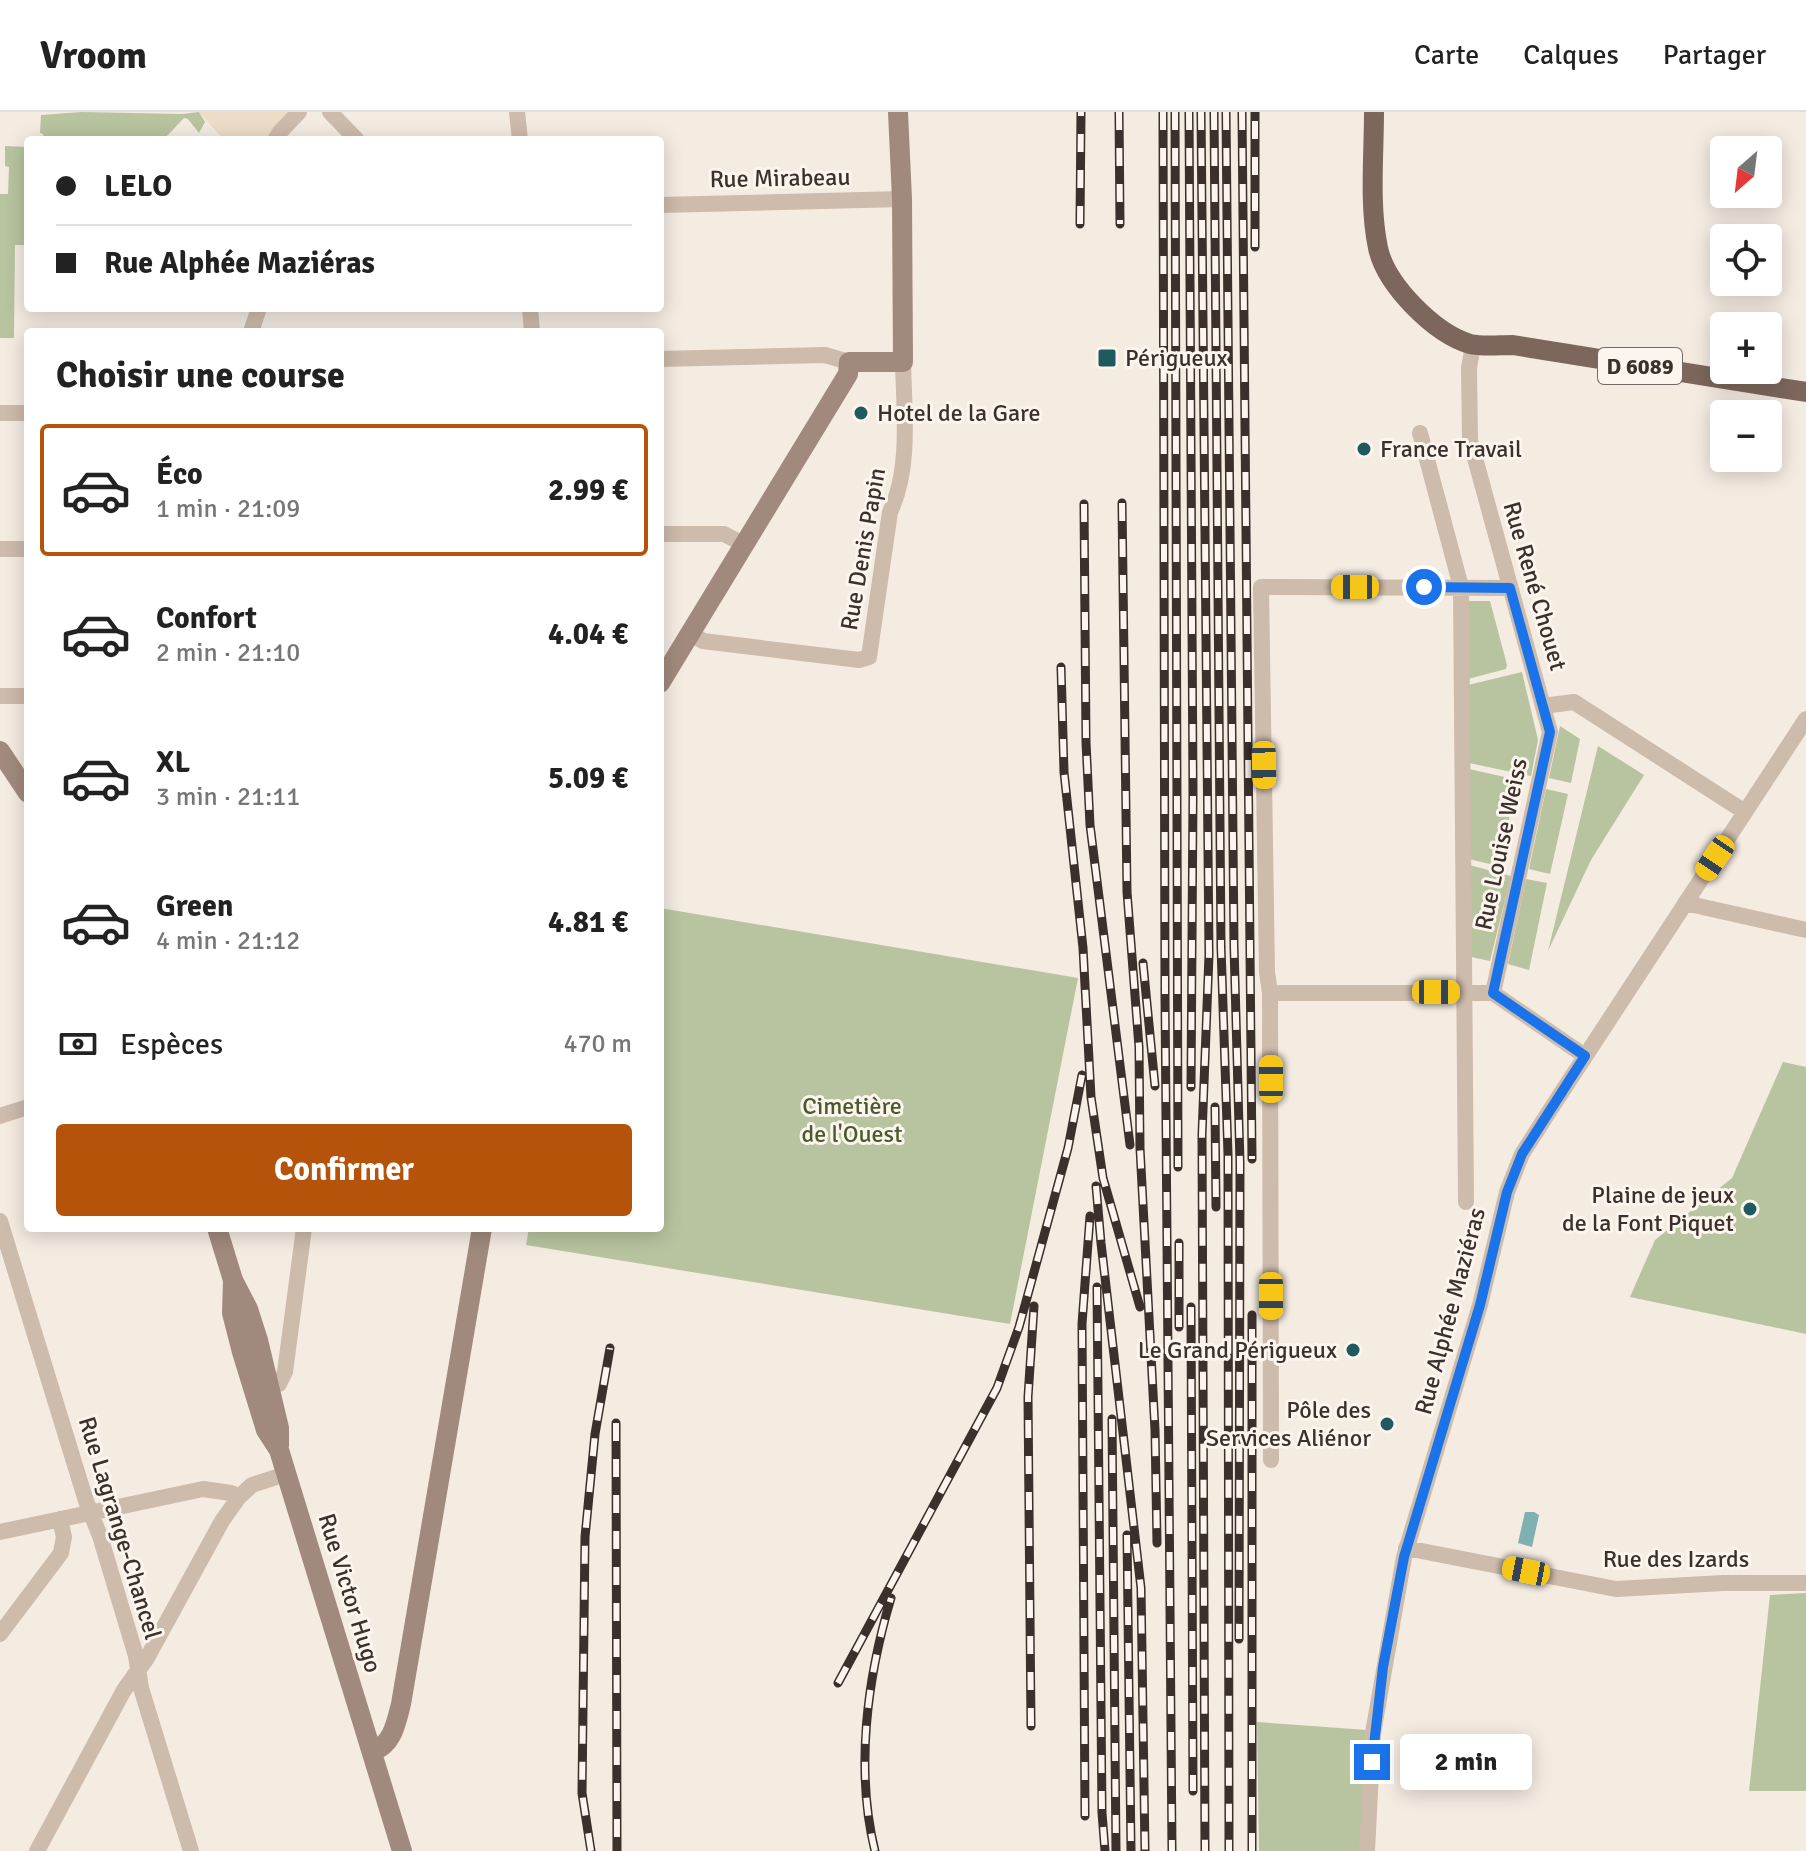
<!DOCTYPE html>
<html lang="fr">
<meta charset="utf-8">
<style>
:root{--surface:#fff;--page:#f6f6f6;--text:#222;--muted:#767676;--line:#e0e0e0;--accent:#b45309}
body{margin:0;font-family:Signika,sans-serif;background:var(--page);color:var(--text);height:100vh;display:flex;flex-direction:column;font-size:30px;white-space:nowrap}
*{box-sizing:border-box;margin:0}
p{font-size:26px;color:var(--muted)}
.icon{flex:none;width:44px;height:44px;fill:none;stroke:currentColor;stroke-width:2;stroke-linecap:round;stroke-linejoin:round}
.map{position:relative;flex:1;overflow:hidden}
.sheet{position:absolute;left:24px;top:216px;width:640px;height:904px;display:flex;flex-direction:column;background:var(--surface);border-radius:8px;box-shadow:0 4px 20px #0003}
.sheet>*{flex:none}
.top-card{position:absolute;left:24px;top:24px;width:640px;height:176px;border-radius:8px;box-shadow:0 4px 20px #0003;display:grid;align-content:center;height:176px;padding:0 32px;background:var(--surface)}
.needle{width:52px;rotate:208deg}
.fabs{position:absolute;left:1710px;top:24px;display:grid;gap:16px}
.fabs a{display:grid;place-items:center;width:72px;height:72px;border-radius:8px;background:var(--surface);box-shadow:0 4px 20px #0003;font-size:40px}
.end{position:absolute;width:36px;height:36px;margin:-18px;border:10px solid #1a73e8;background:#fff;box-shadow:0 0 0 4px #fff}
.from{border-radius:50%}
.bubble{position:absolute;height:56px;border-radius:8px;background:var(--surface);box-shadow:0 4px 20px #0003;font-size:26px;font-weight:700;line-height:56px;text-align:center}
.car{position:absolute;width:24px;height:48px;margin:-24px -12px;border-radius:10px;box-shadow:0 0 6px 2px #0007;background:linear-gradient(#f5c518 24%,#345 0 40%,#f5c518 0 76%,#345 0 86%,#f5c518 0)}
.top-card b{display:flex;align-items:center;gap:28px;height:76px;font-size:30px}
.top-card b+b{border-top:2px solid var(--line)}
.top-card i{width:20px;height:20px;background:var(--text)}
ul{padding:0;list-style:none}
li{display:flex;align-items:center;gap:24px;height:132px;margin:0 16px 12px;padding:0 16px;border:4px solid transparent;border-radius:8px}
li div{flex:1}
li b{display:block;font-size:30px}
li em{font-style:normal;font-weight:700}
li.active{border-color:var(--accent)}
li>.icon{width:72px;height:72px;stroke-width:1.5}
h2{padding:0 32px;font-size:36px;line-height:96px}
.pay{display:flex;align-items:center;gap:20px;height:88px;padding:0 32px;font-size:30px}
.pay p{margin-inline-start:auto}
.cta{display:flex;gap:16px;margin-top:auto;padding:16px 32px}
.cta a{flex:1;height:92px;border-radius:8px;background:var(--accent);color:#fff;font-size:32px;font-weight:700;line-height:92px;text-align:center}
header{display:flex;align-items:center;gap:48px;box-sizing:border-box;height:112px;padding:0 40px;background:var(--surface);border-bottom:2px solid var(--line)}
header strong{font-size:38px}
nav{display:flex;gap:44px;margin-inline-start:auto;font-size:28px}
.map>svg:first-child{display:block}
</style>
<header>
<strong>Vroom</strong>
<nav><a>Carte</a><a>Calques</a><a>Partager</a></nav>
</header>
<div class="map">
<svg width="1806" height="1739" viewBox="0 0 1806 1739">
<rect width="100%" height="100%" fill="#f4ebe1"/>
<!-- green -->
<path fill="#b8c4a0" d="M 81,0 L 182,2 L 199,0 L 205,10 L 199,21 L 188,7 L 184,6 L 163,28 L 44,28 L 43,22 L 40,21 L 41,3 Z
M 5,34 L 28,35 L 28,133 L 15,133 L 14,226 L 0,226 L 0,82 L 8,82 L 9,55 L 5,54 Z
M 1467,489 L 1490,489 L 1507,553 L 1506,557 L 1468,567 Z
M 1522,560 L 1538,628 L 1531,664 L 1469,651 L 1468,573 Z
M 1560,614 L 1580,627 L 1571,671 L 1549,666 Z
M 1598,634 L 1644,663 L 1591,748 L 1548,839 Z
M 1469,657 L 1518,668 L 1498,754 L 1469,747 Z
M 1546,677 L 1568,682 L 1550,762 L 1529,757 Z
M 1469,753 L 1511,764 L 1490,849 L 1471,845 Z
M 1526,767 L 1547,771 L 1529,858 L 1508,852 Z
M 660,796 L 1078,866 L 1010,1212 L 526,1133 L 529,1116 L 660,1116 Z
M 1783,950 L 1806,955 L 1806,1222 L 1630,1185 L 1655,1128 L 1732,1066 Z
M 1806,1481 L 1806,1679 L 1749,1679 L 1770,1483 Z
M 1257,1610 L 1367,1618 L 1360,1739 L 1259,1739 Z"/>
<!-- plaza -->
<path fill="#ecdcc8" d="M 199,0 L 290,0 L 268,28 L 224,28 Z"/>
<!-- water -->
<path fill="#7fb0b2" d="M 1525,1400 L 1534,1400 L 1539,1403 L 1532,1435 L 1518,1431 Z"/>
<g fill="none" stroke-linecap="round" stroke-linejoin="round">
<!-- street -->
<path stroke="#cdbbac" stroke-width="16" d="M 330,0 L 357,28
M 517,0 L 520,28
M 275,28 L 280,20 L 299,0
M 660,93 L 902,87
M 530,196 L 532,220
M 251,220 L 259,196
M 1473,233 L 1469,256 L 1470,328 L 1550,620 L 1493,881
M 660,247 L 825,243 L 849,250
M 0,301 L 28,301
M 1420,321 L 1461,475 L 1466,1090
M 660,422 L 724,422 L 745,433
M 0,437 L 28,437
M 691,522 L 703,529 L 859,548 L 869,545 L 890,400 C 911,357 904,298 903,250
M 0,584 L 28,584
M 1543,594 L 1574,590 L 1745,700
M 1685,791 L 1806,818
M 1270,881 L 1493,881 L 1585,944
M 0,1004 L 28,995
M 0,1109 L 86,1389 L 100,1424 L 136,1544 L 141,1576 L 191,1739
M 261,1275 L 279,1272 L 285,1260 L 304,1116
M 1271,1348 L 1270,881 L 1267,860 L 1261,475 L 1510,476
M 0,1420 L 203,1377 L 231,1381 L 239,1385
M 1406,1436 L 1616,1477 L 1723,1471 L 1806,1471
M 0,1522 L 61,1441 L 64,1425 L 60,1407
M 37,1739 L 124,1578 L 147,1546 L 222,1409 L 239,1385 L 252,1373 L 286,1362
M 1367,1739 L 1373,1621 L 1404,1445 L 1480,1193 L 1507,1080 L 1522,1042 L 1554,992 L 1806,607"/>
<!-- secondary -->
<path stroke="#a18a7d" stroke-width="20" d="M 660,571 L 848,262 L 849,250 L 903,250 L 902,87 L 898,0
M 0,639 L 28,681
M 217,1116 L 233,1168 L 248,1197 L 258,1228 L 279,1316 L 279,1334
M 233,1168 L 232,1201 L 242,1240 L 266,1318 L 279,1338 L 402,1739
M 373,1639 C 393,1632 396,1611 401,1592 L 482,1116"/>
<!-- primary -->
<path stroke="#7d675c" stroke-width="20" d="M 1374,0 C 1374,44 1369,93 1378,136 C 1386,173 1434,221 1470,232 C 1483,235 1499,233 1513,233 L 1806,280"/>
<defs>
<path id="rail" d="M 1119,0 L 1120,112
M 1163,0 L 1165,885 L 1172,1739
M 1175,0 L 1178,1055
M 1189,0 L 1193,681 L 1191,975
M 1201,0 L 1209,843 L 1202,1023 L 1205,1739
M 1214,0 L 1221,835 L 1228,1042 L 1229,1739
M 1226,0 L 1234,834 L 1240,1051 L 1239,1527
M 1242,0 L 1252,1047
M 1080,112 L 1081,0
M 1255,135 L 1255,0
M 1122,391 L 1127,780 L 1139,935 L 1140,1036 L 1155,1318 L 1157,1431
M 1084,392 L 1086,630 L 1090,713 L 1130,1033
M 1061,555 L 1064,660 L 1083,836 L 1091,985 L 1103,1066 L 1140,1195
M 1143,851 L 1155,974
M 1215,995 L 1216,1095
M 1096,1074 L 1101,1131 L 1141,1476 L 1145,1739
M 1179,1131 L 1179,1215
M 1097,1175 L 1102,1701 L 1105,1739
M 1191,1195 L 1193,1679
M 1112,1307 L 1116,1739
M 616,1311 L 617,1739
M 1127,1423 L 1131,1739
M 838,1571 L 997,1276 L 1019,1215 L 1068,1036 L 1082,963
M 1031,1614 L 1028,1285 L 1034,1194
M 1085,1704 L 1082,1212 L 1090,1104
M 591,1739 L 582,1681 L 585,1425 L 595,1322 L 610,1236
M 875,1739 C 855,1658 867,1566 891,1486
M 1252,1739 L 1252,1203"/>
</defs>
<!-- rail casing -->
<use href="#rail" stroke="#3b302b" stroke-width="9"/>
<!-- rail -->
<use href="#rail" stroke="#fbf5ee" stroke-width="6" stroke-dasharray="18" stroke-linecap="butt"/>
</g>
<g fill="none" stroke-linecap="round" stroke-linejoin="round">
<!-- route -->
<path stroke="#1a73e8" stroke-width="10" d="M 1372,1650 L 1383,1555 L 1404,1445 L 1480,1193 L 1507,1080 L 1522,1042 L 1585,944 L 1493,881 L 1550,620 L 1510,476 L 1424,475"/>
</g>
<!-- markers -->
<g fill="#1f5a5e" stroke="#fbf5ee" stroke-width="3">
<rect x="1097" y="236" width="20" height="20" rx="4"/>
<circle cx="861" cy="301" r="8"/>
<circle cx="1364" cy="337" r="8"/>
<circle cx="1750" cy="1097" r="8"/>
<circle cx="1353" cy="1238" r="8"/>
<circle cx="1387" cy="1312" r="8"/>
</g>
<g text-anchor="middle" stroke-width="6" stroke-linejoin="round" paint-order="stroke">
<!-- shield labels -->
<rect fill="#fbf5ee" stroke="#756b66" stroke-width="2" x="1598" y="236" width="84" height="36" rx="6"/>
<g font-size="22" font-weight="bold" fill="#3b302b">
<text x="1640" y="262">D 6089</text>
</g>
<!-- street labels -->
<g font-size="24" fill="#3b302b" stroke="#fbf5ee">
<text transform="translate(780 66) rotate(-1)" y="8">Rue Mirabeau</text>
<text transform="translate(863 437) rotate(-80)" y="8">Rue Denis Papin</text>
<text transform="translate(1535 474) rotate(74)" y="8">Rue René Chouet</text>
<text transform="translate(1501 732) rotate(-78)" y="8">Rue Louise Weiss</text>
<text transform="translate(1450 1199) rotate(-75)" y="8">Rue Alphée Maziéras</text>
<text transform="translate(120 1416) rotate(73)" y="8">Rue Lagrange-Chancel</text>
<text x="1676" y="1455">Rue des Izards</text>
<text transform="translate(350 1481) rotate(73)" y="8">Rue Victor Hugo</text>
</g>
<!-- poi labels -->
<g font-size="24" fill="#3b302b" stroke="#fbf5ee" text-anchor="start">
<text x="1125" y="254">Périgueux</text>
<text x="877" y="309">Hotel de la Gare</text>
<text x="1380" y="345">France Travail</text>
<text x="1734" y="1091" text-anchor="end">Plaine de jeux<tspan x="1734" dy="28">de la Font Piquet</tspan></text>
<text x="1337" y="1246" text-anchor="end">Le Grand Périgueux</text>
<text x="1371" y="1306" text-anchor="end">Pôle des<tspan x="1371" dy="28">Services Aliénor</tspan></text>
</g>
<!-- park labels -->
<g font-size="24" fill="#4a5a2e" stroke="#fbf5ee">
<text x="852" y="1002">Cimetière<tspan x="852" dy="28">de l'Ouest</tspan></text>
</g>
</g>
</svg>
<div class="fabs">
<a><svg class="needle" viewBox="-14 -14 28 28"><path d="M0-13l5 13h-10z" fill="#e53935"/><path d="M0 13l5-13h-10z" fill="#767676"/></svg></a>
<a><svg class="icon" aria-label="locate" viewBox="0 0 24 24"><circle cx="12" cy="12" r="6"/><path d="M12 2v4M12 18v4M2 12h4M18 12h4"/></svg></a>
<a>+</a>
<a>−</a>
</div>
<i class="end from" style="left:1424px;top:475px"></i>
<i class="end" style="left:1372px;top:1650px"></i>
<div class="bubble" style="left:1400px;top:1622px;width:132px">2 min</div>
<i class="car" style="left:1355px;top:475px;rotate:270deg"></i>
<i class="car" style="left:1264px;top:653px;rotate:179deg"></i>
<i class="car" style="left:1715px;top:746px;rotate:214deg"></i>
<i class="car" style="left:1436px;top:880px;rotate:90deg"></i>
<i class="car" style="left:1271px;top:967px;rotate:0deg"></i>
<i class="car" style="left:1271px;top:1184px;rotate:180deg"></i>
<i class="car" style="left:1526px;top:1459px;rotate:281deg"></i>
<div class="top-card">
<b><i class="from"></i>LELO</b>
<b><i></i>Rue Alphée Maziéras</b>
</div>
<section class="sheet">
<h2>Choisir une course</h2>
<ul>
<li class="active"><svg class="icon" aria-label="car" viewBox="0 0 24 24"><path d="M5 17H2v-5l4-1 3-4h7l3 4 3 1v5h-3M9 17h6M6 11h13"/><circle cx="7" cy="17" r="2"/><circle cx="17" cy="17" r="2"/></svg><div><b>Éco</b><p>1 min · 21:09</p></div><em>2.99 €</em></li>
<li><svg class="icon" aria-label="car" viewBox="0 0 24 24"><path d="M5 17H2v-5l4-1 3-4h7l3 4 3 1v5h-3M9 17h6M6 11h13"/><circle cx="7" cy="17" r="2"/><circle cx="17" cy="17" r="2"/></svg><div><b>Confort</b><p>2 min · 21:10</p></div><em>4.04 €</em></li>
<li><svg class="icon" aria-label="car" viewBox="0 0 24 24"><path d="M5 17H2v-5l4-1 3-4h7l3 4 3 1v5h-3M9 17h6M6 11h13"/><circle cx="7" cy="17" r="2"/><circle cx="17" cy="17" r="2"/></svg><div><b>XL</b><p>3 min · 21:11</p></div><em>5.09 €</em></li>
<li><svg class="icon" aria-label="car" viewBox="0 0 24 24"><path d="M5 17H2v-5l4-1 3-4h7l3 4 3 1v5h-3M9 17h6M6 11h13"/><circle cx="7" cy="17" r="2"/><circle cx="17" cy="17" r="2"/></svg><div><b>Green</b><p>4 min · 21:12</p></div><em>4.81 €</em></li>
</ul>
<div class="pay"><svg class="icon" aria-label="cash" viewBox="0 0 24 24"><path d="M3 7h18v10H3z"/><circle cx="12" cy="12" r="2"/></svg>Espèces<p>470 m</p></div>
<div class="cta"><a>Confirmer</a></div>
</section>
</div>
